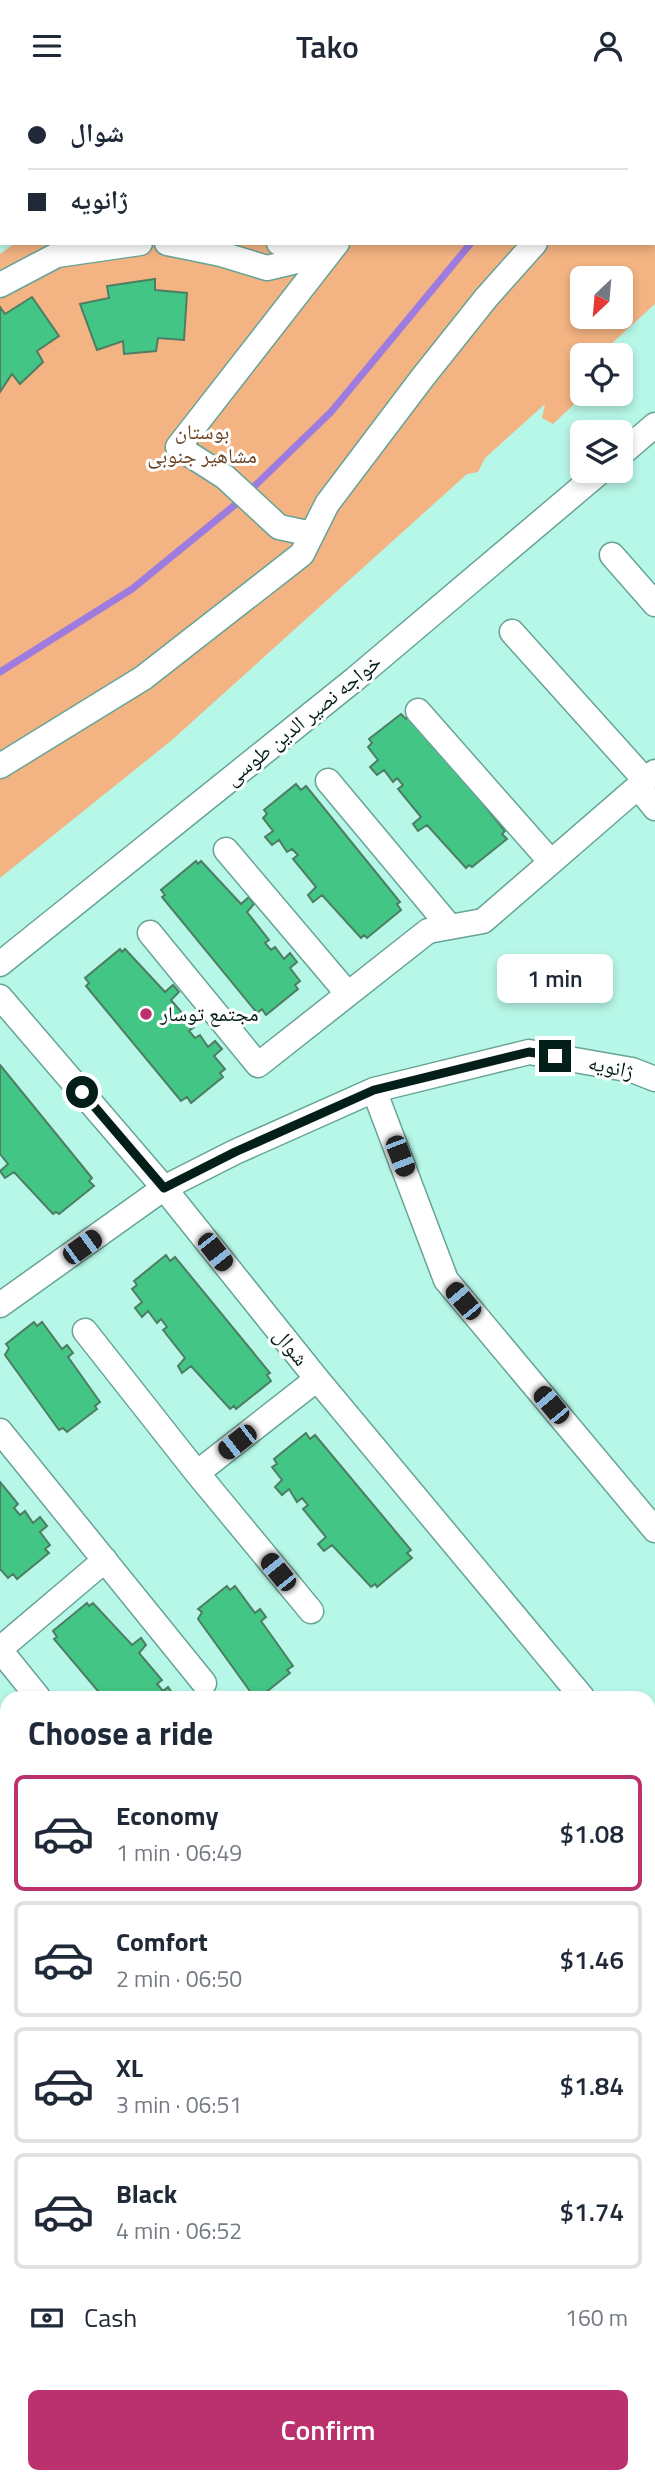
<!DOCTYPE html>
<meta charset="utf-8">
<style>
:root{--surface:#fff;--page:#f6f6f7;--text:#1f2937;--muted:#747a83;--line:#e0e1e3;--accent:#ba316e}
body{margin:0;font-family:"Titillium Web","Noto Naskh Arabic",sans-serif;background:var(--page);color:var(--text);height:100vh;display:flex;flex-direction:column;font-size:26px;white-space:nowrap}
*{box-sizing:border-box;margin:0}
p{font-size:23px;color:var(--muted)}
.icon{flex:none;width:38px;height:38px;fill:none;stroke:currentColor;stroke-width:2;stroke-linecap:round;stroke-linejoin:round}
.map{position:relative;flex:1;overflow:hidden}
.sheet{position:absolute;left:0px;top:1600px;width:656px;height:793px;display:flex;flex-direction:column;background:var(--surface);border-radius:21px 21px 0 0;box-shadow:0 4px 10px #0003}
.sheet>*{flex:none}
.top-card{position:absolute;left:0px;top:0px;width:656px;height:154px;box-shadow:0 4px 10px #0003;display:grid;align-content:center;height:154px;padding:0 28px;background:var(--surface)}
.needle{width:46px;rotate:206deg}
.controls{position:absolute;left:570px;top:175px;display:grid;gap:14px}
.controls a{display:grid;place-items:center;width:63px;height:63px;border-radius:10px;background:var(--surface);box-shadow:0 4px 10px #0003;font-size:35px}
.end{position:absolute;width:32px;height:32px;margin:-16px;border:9px solid #041e19;background:#fff;box-shadow:0 0 0 4px #fff}
.from{border-radius:50%}
.bubble{position:absolute;height:49px;border-radius:10px;background:var(--surface);box-shadow:0 4px 10px #0003;font-size:23px;font-weight:600;line-height:49px;text-align:center}
.car{position:absolute;width:21px;height:42px;margin:-21px -10px;border-radius:9px;box-shadow:0 0 5px 2px #0007;background:linear-gradient(#222 24%,#8ab4d8 0 40%,#222 0 76%,#8ab4d8 0 86%,#222 0)}
.top-card b{display:flex;align-items:center;gap:24px;height:66px;font-size:26px}
.top-card b+b{border-top:2px solid var(--line)}
.top-card i{width:18px;height:18px;background:var(--text)}
ul{padding:0;list-style:none}
li{display:flex;align-items:center;gap:21px;height:116px;margin:0 14px 10px;padding:0 14px;border:4px solid var(--line);border-radius:10px}
li div{flex:1}
li b{display:block;font-size:26px}
li em{font-style:normal;font-weight:600}
li.selected{border-color:var(--accent)}
li>.icon{width:63px;height:63px;stroke-width:1.5}
h2{padding:0 28px;font-size:32px;line-height:84px}
.pay{display:flex;align-items:center;gap:18px;height:77px;padding:0 28px;font-size:26px}
.pay p{margin-inline-start:auto}
.primary-button{display:flex;gap:14px;margin-top:auto;padding:14px 28px}
.primary-button a{flex:1;height:80px;border-radius:10px;background:var(--accent);color:#fff;font-size:28px;font-weight:600;line-height:80px;text-align:center}
header{display:flex;justify-content:space-between;align-items:center;height:91px;padding:0 28px;background:var(--surface);font-size:32px;font-weight:600}
.map>svg:first-child{display:block}
</style>
<header><svg class="icon" aria-label="menu" viewBox="0 0 24 24"><path d="M4 6h16M4 12h16M4 18h16"/></svg>Tako<svg class="icon" aria-label="person" viewBox="0 0 24 24"><circle cx="12" cy="8" r="4"/><path d="M4 21q1-7 8-7t8 7"/></svg></header>
<div class="map">
<svg width="655" height="2392" viewBox="0 0 655 2392">
<rect width="100%" height="100%" fill="#b7f7e7"/>
<!-- green -->
<path fill="#f3b382" fill-rule="evenodd" d="M 180,0 L 655,0 L 655,213 L 599,264 L 583,264 L 583,303 L 585,303 L 553,333 L 542,327 L 545,313 L 485,367 L 478,381 L 467,383 L 172,649 L 0,787 L 0,163 L 15,152 L 654,152 L 654,2 L 179,2 ZM 583,187 L 621,187 L 621,226 L 583,226 Z"/>
<g fill="none" stroke-linecap="round" stroke-linejoin="round">
<!-- stream -->
<path stroke="#9e7cdf" stroke-width="7" d="M 0,581 L 132,498 L 236,413 L 331,321 L 471,152"/>
</g>
<!-- building -->
<path fill="#43c586" stroke="#4d7d62" stroke-width="2" d="M 155,188 L 155,199 L 187,202 L 184,249 L 158,247 L 156,260 L 124,263 L 123,250 L 97,259 L 80,213 L 109,207 L 107,195 Z
M 32,206 L 59,245 L 37,260 L 43,271 L 20,293 L 12,283 L 0,301 L 0,216 L 5,223 Z
M 401,623 L 406,628 L 411,624 L 505,740 L 502,743 L 507,748 L 472,776 L 469,774 L 466,777 L 427,734 L 418,740 L 413,733 L 421,726 L 398,698 L 403,694 L 397,687 L 393,691 L 384,679 L 377,684 L 370,676 L 378,669 L 368,656 L 372,652 L 369,648 Z
M 296,693 L 301,699 L 306,695 L 400,811 L 397,813 L 401,819 L 367,847 L 364,844 L 361,847 L 322,804 L 313,811 L 308,804 L 316,796 L 293,768 L 298,764 L 292,758 L 287,761 L 279,749 L 272,754 L 265,746 L 273,740 L 263,727 L 267,723 L 264,719 Z
M 196,770 L 198,773 L 201,770 L 241,813 L 249,806 L 254,813 L 247,821 L 269,849 L 265,852 L 271,859 L 275,856 L 284,868 L 290,862 L 297,871 L 290,877 L 300,890 L 295,894 L 298,898 L 266,924 L 262,918 L 257,922 L 162,806 L 165,804 L 161,799 Z
M 120,858 L 122,861 L 125,858 L 165,901 L 173,894 L 179,901 L 171,909 L 194,936 L 189,940 L 195,947 L 200,944 L 208,956 L 215,950 L 222,958 L 214,965 L 225,978 L 220,982 L 223,986 L 191,1012 L 187,1006 L 181,1010 L 86,895 L 89,892 L 85,887 Z
M 0,974 L 92,1087 L 89,1090 L 94,1095 L 59,1123 L 56,1121 L 53,1123 L 14,1081 L 5,1087 L 0,1080 L 8,1073 L 0,1063 Z
M 166,1164 L 170,1170 L 175,1166 L 270,1282 L 267,1284 L 271,1290 L 236,1318 L 234,1315 L 230,1318 L 191,1275 L 182,1282 L 178,1275 L 185,1267 L 163,1239 L 167,1236 L 161,1228 L 157,1232 L 148,1220 L 142,1226 L 135,1217 L 142,1211 L 132,1198 L 137,1194 L 134,1190 Z
M 34,1231 L 37,1235 L 42,1231 L 62,1258 L 67,1254 L 73,1262 L 68,1266 L 100,1311 L 95,1315 L 97,1318 L 67,1341 L 63,1337 L 59,1339 L 5,1264 L 9,1257 L 6,1253 Z
M 306,1342 L 310,1348 L 315,1344 L 411,1459 L 407,1462 L 412,1467 L 377,1496 L 375,1493 L 371,1496 L 332,1454 L 324,1460 L 318,1453 L 326,1446 L 303,1418 L 308,1414 L 302,1407 L 297,1411 L 289,1398 L 282,1404 L 275,1396 L 282,1389 L 272,1376 L 277,1373 L 274,1368 Z
M 0,1391 L 18,1413 L 14,1417 L 20,1424 L 25,1420 L 33,1432 L 40,1426 L 47,1435 L 40,1441 L 50,1454 L 45,1458 L 49,1462 L 17,1488 L 13,1483 L 8,1487 L 0,1478 Z
M 227,1495 L 230,1499 L 235,1495 L 255,1522 L 260,1518 L 266,1526 L 261,1530 L 293,1575 L 287,1579 L 290,1582 L 260,1606 L 256,1601 L 252,1603 L 198,1528 L 202,1521 L 198,1518 Z
M 87,1512 L 89,1515 L 93,1512 L 132,1554 L 141,1547 L 146,1554 L 139,1562 L 162,1589 L 157,1593 L 163,1600 L 168,1596 L 175,1606 L 103,1606 L 54,1548 L 57,1546 L 53,1540 Z
M 260,2385 L 332,2385 L 328,2389 L 331,2392 L 264,2392 Z"/>
<g fill="none" stroke-linecap="round" stroke-linejoin="round">
<defs>
<path id="minor" d="M 345,0 L 346,2
M 74,2 L 76,0
M 175,2 L 177,0
M 463,2 L 464,0
M 654,39 L 655,38
M 0,65 L 2,64
M 167,152 L 221,163 L 267,177 L 309,167 L 328,152
M 279,152 L 293,156 L 308,152
M 0,194 L 57,164 L 140,152
M 621,363 L 655,334
M 312,443 L 279,436 L 225,386 L 178,356 L 337,152
M 612,464 L 655,513
M 512,541 L 645,689
M 418,620 L 551,771
M 0,675 L 143,587 L 302,463 L 327,413 L 423,286 L 486,207 L 535,152
M 328,690 L 450,836
M 638,696 L 655,717
M 226,759 L 348,903
M 150,842 L 258,974 L 428,840 L 483,830 L 655,681
M 0,873 L 355,588 L 601,380
M 0,906 L 164,1097 L 317,1288 L 582,1606
M 374,999 L 446,1189 L 655,1439
M 0,1214 L 164,1097 L 235,1061 L 374,999 L 529,961 L 632,979 L 655,988
M 85,1240 L 197,1382 L 311,1520
M 0,1340 L 204,1592
M 197,1382 L 317,1288
M 0,1558 L 105,1469
M 0,1559 L 38,1606
M 649,1688 L 655,1695
M 649,1985 L 655,1980
M 649,2088 L 655,2095
M 179,2392 L 187,2385"/>
</defs>
<!-- minor casing -->
<use href="#minor" stroke="#66a496" stroke-width="27"/>
<!-- minor -->
<use href="#minor" stroke="#fff" stroke-width="24"/>
</g>
<g fill="none" stroke-linecap="round" stroke-linejoin="round">
<!-- route -->
<path stroke="#041e19" stroke-width="9" d="M 82,1001 L 164,1097 L 235,1061 L 374,999 L 529,961 L 555,965"/>
</g>
<!-- markers -->
<circle fill="#ba316e" stroke="#fff" stroke-width="2.5" cx="146" cy="923" r="7"/>
<g text-anchor="middle" stroke-width="6" stroke-linejoin="round" paint-order="stroke">
<!-- park labels -->
<g font-size="21" fill="#6b4425" stroke="#fff">
<text x="202" y="348">بوستان<tspan x="202" dy="24">مشاهیر جنوبی</tspan></text>
</g>
<!-- street labels -->
<g font-size="21" fill="#041e19" stroke="#fff">
<text transform="translate(303 629) rotate(-39)" y="7">خواجه نصیر الدین طوسی</text>
<text transform="translate(611 976) rotate(12)" y="7">ژانویه</text>
<text transform="translate(291 1256) rotate(51)" y="7">شوال</text>
</g>
<!-- poi labels -->
<g font-size="21" fill="#041e19" stroke="#fff" text-anchor="start">
<text x="160" y="930">مجتمع توسار</text>
</g>
</g>
</svg>
<div class="controls">
<a><svg class="needle" viewBox="-14 -14 28 28"><path d="M0-13l5 13h-10z" fill="#e53935"/><path d="M0 13l5-13h-10z" fill="#747a83"/></svg></a>
<a><svg class="icon" aria-label="locate" viewBox="0 0 24 24"><circle cx="12" cy="12" r="6"/><path d="M12 2v4M12 18v4M2 12h4M18 12h4"/></svg></a>
<a><svg class="icon" aria-label="layers" viewBox="0 0 24 24"><path d="M12 4l9 5-9 5-9-5zM3 14l9 5 9-5"/></svg></a>
</div>
<i class="end from" style="left:82px;top:1001px"></i>
<i class="end" style="left:555px;top:965px"></i>
<div class="bubble" style="left:497px;top:863px;width:116px">1 min</div>
<i class="car" style="left:400px;top:1065px;rotate:159deg"></i>
<i class="car" style="left:82px;top:1156px;rotate:54deg"></i>
<i class="car" style="left:215px;top:1161px;rotate:142deg"></i>
<i class="car" style="left:463px;top:1210px;rotate:320deg"></i>
<i class="car" style="left:551px;top:1314px;rotate:320deg"></i>
<i class="car" style="left:237px;top:1351px;rotate:232deg"></i>
<i class="car" style="left:278px;top:1481px;rotate:321deg"></i>
<div class="top-card">
<b><i class="from"></i>شوال</b>
<b><i></i>ژانویه</b>
</div>
<section class="sheet">
<h2>Choose a ride</h2>
<ul>
<li class="selected"><svg class="icon" aria-label="car" viewBox="0 0 24 24"><path d="M5 17H2v-5l4-1 3-4h7l3 4 3 1v5h-3M9 17h6M6 11h13"/><circle cx="7" cy="17" r="2"/><circle cx="17" cy="17" r="2"/></svg><div><b>Economy</b><p>1 min · 06:49</p></div><em>$1.08</em></li>
<li><svg class="icon" aria-label="car" viewBox="0 0 24 24"><path d="M5 17H2v-5l4-1 3-4h7l3 4 3 1v5h-3M9 17h6M6 11h13"/><circle cx="7" cy="17" r="2"/><circle cx="17" cy="17" r="2"/></svg><div><b>Comfort</b><p>2 min · 06:50</p></div><em>$1.46</em></li>
<li><svg class="icon" aria-label="car" viewBox="0 0 24 24"><path d="M5 17H2v-5l4-1 3-4h7l3 4 3 1v5h-3M9 17h6M6 11h13"/><circle cx="7" cy="17" r="2"/><circle cx="17" cy="17" r="2"/></svg><div><b>XL</b><p>3 min · 06:51</p></div><em>$1.84</em></li>
<li><svg class="icon" aria-label="car" viewBox="0 0 24 24"><path d="M5 17H2v-5l4-1 3-4h7l3 4 3 1v5h-3M9 17h6M6 11h13"/><circle cx="7" cy="17" r="2"/><circle cx="17" cy="17" r="2"/></svg><div><b>Black</b><p>4 min · 06:52</p></div><em>$1.74</em></li>
</ul>
<div class="pay"><svg class="icon" aria-label="cash" viewBox="0 0 24 24"><path d="M3 7h18v10H3z"/><circle cx="12" cy="12" r="2"/></svg>Cash<p>160 m</p></div>
<div class="primary-button"><a>Confirm</a></div>
</section>
</div>
